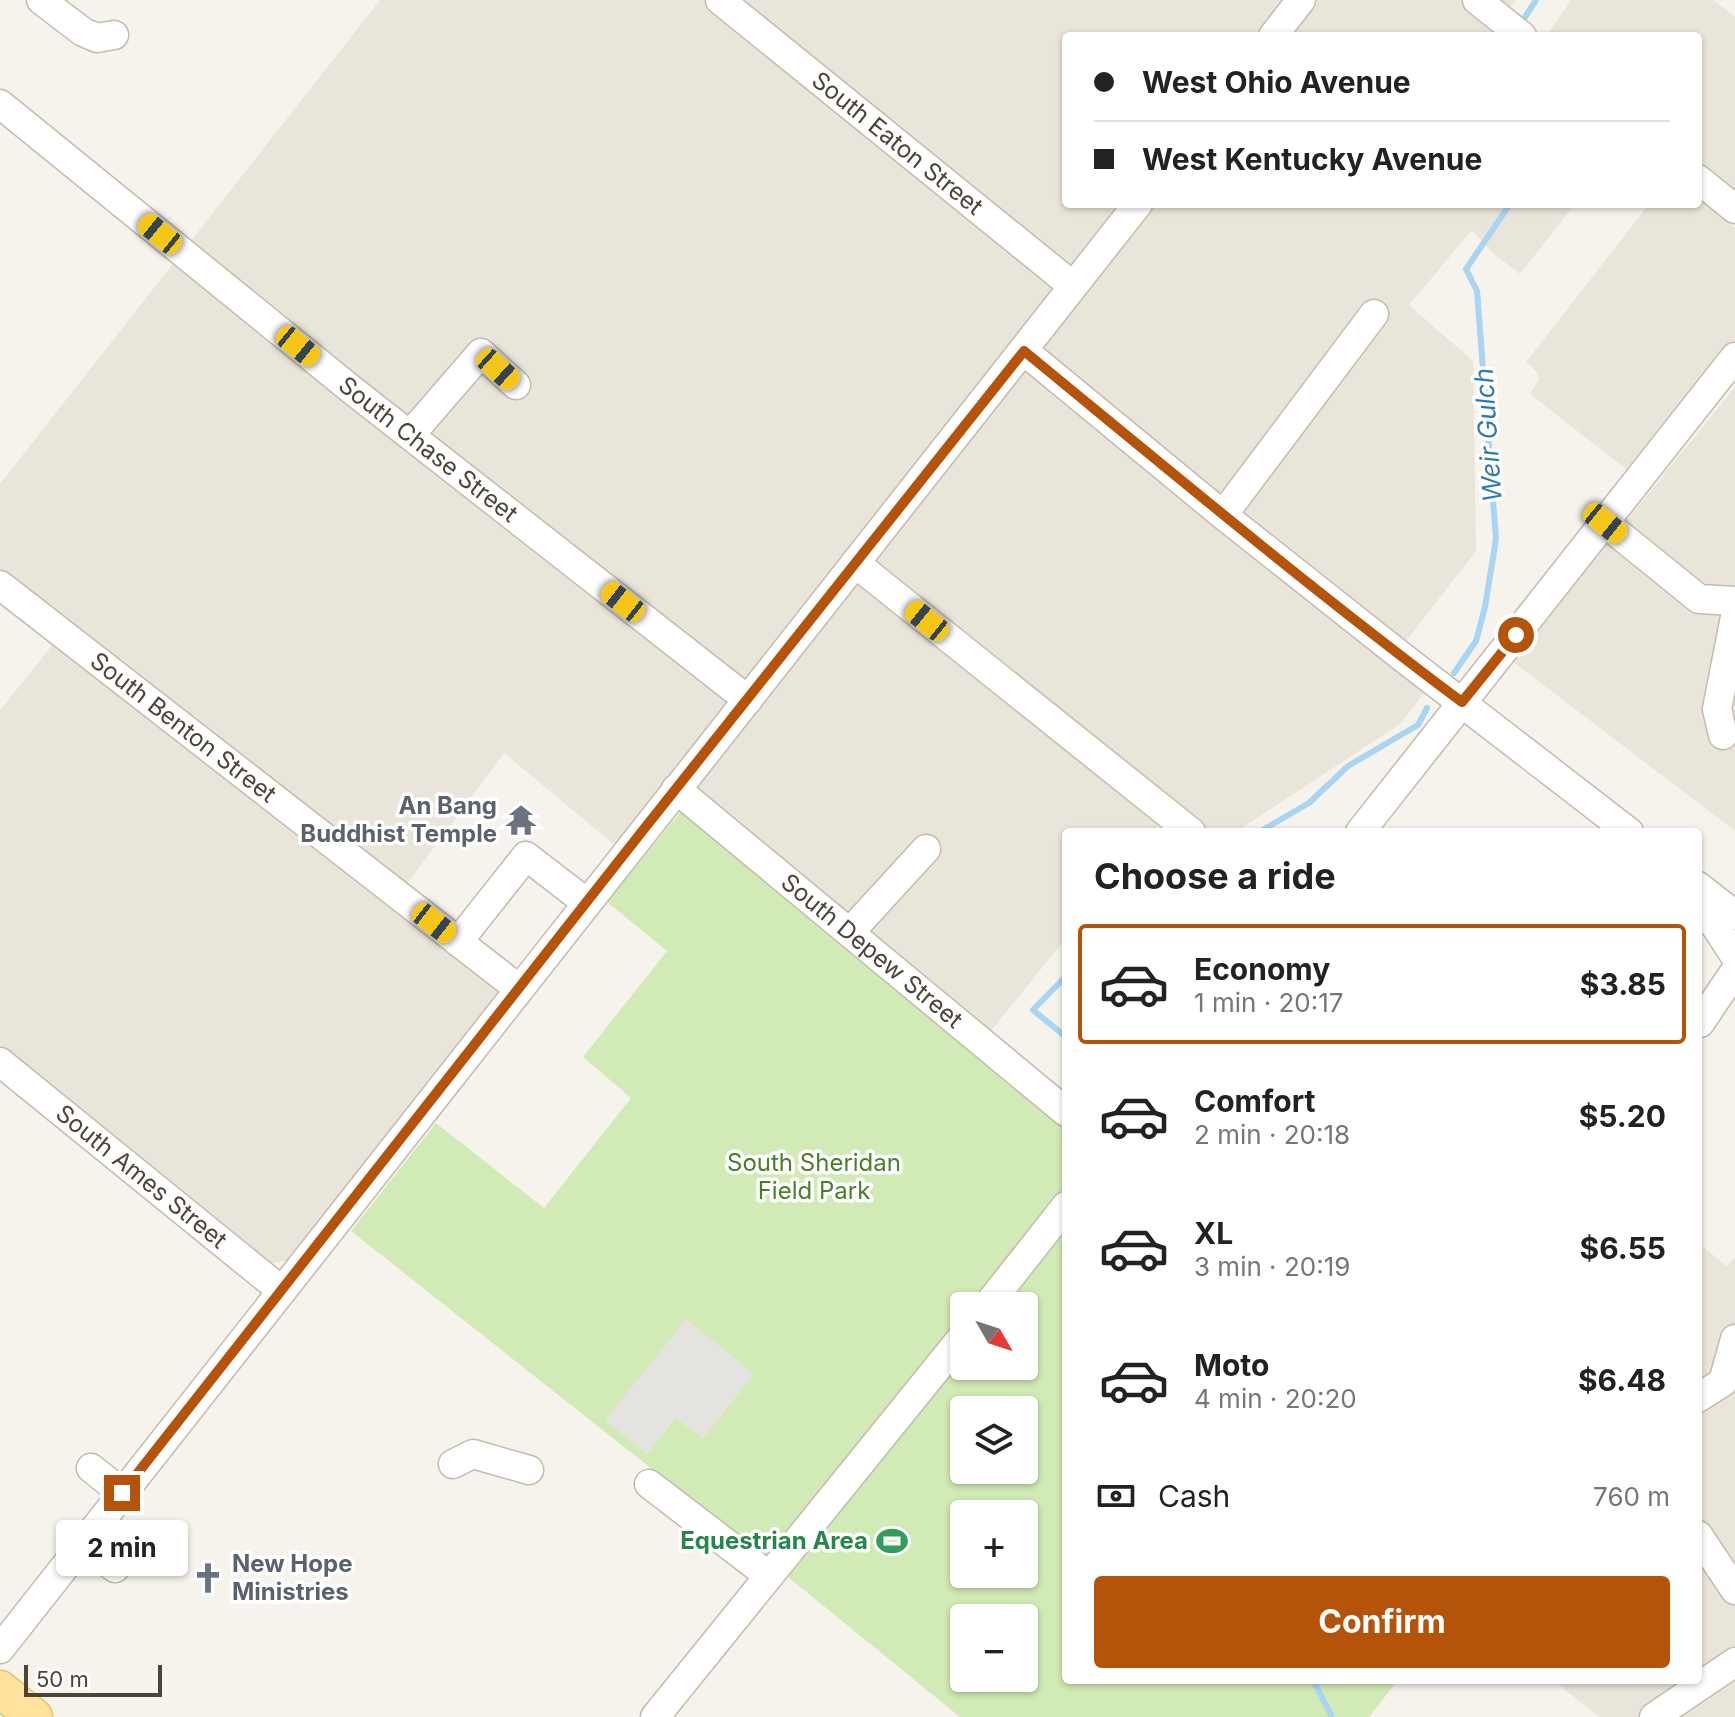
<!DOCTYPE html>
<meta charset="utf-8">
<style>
:root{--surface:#fff;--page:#f6f6f6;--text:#222;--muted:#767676;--line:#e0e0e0;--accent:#b45309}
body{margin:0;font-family:Inter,sans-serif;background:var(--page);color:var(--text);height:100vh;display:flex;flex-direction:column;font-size:30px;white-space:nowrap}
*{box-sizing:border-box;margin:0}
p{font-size:26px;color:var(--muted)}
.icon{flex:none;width:44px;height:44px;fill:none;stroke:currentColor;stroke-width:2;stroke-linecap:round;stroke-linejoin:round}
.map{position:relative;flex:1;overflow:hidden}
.sheet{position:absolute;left:1062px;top:828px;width:640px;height:856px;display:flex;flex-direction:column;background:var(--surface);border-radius:8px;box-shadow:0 2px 6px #0004}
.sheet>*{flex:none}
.banner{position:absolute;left:1062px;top:32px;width:640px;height:176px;border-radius:8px;box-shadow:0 2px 6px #0004;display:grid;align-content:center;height:176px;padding:0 32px;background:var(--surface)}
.needle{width:52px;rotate:129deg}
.controls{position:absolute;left:950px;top:1292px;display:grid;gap:16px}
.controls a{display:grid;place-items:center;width:88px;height:88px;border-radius:8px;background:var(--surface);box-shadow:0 2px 6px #0004;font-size:40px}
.scale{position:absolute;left:24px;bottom:20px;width:138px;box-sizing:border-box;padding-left:8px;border:4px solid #4b4439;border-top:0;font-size:22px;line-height:28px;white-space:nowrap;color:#4b4439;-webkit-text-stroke:6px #fff;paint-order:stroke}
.end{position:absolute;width:36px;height:36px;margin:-18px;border:10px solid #b45309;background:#fff;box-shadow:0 0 0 4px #fff}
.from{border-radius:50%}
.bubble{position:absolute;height:56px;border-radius:8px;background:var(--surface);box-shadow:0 2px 6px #0004;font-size:26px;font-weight:700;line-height:56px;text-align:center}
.car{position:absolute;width:24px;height:48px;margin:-24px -12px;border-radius:10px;box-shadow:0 0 6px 2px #0007;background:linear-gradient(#f5c518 24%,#345 0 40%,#f5c518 0 76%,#345 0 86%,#f5c518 0)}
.banner b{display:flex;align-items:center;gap:28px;height:76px;font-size:30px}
.banner b+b{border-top:2px solid var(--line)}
.banner i{width:20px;height:20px;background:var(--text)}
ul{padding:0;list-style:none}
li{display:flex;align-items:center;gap:24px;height:120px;margin:0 16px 12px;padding:0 16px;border:4px solid transparent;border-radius:8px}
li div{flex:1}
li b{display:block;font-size:30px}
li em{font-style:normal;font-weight:700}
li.on{border-color:var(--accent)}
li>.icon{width:72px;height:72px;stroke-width:1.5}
h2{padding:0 32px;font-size:36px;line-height:96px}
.pay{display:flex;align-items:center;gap:20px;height:88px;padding:0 32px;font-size:30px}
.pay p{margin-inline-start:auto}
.action{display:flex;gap:16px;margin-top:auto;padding:16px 32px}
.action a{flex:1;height:92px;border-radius:8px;background:var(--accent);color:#fff;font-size:32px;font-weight:700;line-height:92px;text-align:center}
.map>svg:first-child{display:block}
</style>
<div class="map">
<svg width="1735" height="1717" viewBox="0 0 1735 1717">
<rect width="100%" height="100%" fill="#f6f3ec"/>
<!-- residential -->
<path fill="#eae5da" d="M 380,0 L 709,0 L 1051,275 L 1056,294 L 618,848 L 504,753 L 407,884 L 519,976 L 292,1259 L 270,1264 L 0,1045 L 0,710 L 55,642 L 0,600 L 0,484 Z
M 744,0 L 1291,0 L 1262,36 L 1066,36 L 1066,204 L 1127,204 L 1074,271 Z
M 1315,0 L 1516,0 L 1489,36 L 1286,36 Z
M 1571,0 L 1713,0 L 1735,17 L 1735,191 L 1698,160 L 1698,36 L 1548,36 L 1547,35 Z
M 1698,197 L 1735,228 L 1735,342 L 1631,473 L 1530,394 L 1539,379 L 1536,371 L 1526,362 L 1649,204 L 1698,204 Z
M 1154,204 L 1575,204 L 1520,274 L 1493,253 L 1472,230 L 1409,305 L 1473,361 L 1476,551 L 1393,658 L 1429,687 L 1400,724 L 1236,832 L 1176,832 L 1162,821 L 1153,832 L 1066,832 L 1066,938 L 991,1031 L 695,785 Z
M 1735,387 L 1735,831 L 1512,661 Z
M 1698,1243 L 1727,1266 L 1735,1257 L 1735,1717 L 1599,1717 L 1553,1680 L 1698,1680 Z"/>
<!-- green -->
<path fill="#d2eab5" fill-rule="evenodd" d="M 682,810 L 1066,1129 L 1066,1187 L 971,1306 L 964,1306 L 964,1314 L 767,1560 L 351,1231 L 436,1123 L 544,1208 L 631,1098 L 583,1057 L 667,951 L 607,902 Z
M 1066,1230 L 1066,1680 L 1398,1680 L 1369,1717 L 960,1717 L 788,1577 L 964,1357 L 964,1366 L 1024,1366 L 1024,1306 L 1005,1306 ZM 964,1410 L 1024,1410 L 1024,1470 L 964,1470 ZM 964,1514 L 1024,1514 L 1024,1574 L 964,1574 ZM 964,1618 L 1024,1618 L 1024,1678 L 964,1678 Z"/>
<!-- parking -->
<path fill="#e5e3e0" d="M 686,1319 L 754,1374 L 703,1439 L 676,1418 L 647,1454 L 605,1420 Z"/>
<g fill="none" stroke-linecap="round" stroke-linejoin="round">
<!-- stream -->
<path stroke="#a9d4f2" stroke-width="6" d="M 1525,17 L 1536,0
M 1454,673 L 1476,641 L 1485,607 L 1496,539 L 1477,291 L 1466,269 L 1510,204
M 1259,832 L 1309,803 L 1348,766 L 1418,725 L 1427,708
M 1066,976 L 1033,1010 L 1066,1037
M 1313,1680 L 1332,1717"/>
<defs>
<g id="minor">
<path d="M 41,0 L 83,32 L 97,38 L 114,35"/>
<path id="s1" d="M 720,0 L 1073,286"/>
<path d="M 1477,0 L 1522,36"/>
<path d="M 1273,36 L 1301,0"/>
<path id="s2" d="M 0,104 L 352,390 L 748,700"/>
<path d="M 1698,179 L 1735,209"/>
<path d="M 1024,351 L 1223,515 L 1401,656 L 1629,832"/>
<path d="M 410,435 L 481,353 L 516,385"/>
<path d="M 1223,515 L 1374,314"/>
<path d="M 1605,523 L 1699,599 L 1735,601"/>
<path d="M 855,563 L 1191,832"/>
<path id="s3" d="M 0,585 L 519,989"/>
<path d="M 1723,735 L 1717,709 L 1735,617"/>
<path id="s4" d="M 676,789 L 1066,1112"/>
<path d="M 1360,832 L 1735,357"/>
<path d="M 1698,886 L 1735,915"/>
<path d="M 1698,912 L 1714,924 L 1735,956"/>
<path d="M 850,932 L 926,849"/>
<path d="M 458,942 L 526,856 L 587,903"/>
<path d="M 1700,1023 L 1735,971"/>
<path id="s5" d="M 0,1062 L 282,1291"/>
<path d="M 987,1306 L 1066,1206"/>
<path d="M 1698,1398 L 1723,1382 L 1735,1339"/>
<path d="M 453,1464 L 473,1454 L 529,1470"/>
<path d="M 91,1468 L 122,1493"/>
<path d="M 649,1484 L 769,1576"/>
<path d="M 1698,1535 L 1735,1590"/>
<path d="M 83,1543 L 115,1568"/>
<path d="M 0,1649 L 1138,204"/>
<path d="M 655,1717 L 964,1335"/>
<path d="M 1654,1717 L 1735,1662"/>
</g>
<path id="major" d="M 0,1689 L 34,1717"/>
</defs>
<!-- minor casing -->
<use href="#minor" stroke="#c2bbae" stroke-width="31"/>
<!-- major casing -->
<use href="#major" stroke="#e6c16a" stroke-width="39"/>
<!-- minor -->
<use href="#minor" stroke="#fff" stroke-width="28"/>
<!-- major -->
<use href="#major" stroke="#ffe39c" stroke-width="36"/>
</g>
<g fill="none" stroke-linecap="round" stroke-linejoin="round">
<!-- route -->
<path stroke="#b45309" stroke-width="10" d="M 122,1493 L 640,834 L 1024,351 C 1169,470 1312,590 1462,702 L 1516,635"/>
</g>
<!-- icons -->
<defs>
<symbol id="temple-bare" viewBox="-9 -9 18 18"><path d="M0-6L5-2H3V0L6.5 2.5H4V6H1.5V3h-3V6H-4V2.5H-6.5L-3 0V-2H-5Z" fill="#6b7280" stroke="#fff" stroke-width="2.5" paint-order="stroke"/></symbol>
<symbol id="stadium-bare" viewBox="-9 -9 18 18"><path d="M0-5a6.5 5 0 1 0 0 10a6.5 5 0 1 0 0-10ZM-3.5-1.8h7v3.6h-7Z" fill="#2e9e5b" stroke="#fff" stroke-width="2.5" paint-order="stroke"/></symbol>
<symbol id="church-bare" viewBox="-9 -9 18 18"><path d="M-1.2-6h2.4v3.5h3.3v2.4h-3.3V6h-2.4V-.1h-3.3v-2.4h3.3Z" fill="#6b7280" stroke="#fff" stroke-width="2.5" paint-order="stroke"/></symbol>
</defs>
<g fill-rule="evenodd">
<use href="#temple-bare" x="499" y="798" width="44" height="44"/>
<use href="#stadium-bare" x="870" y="1519" width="44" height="44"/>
<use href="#church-bare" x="186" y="1556" width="44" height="44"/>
</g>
<g text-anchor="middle" stroke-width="7" stroke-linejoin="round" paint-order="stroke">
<!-- street labels -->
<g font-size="24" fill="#4b4439" stroke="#fff">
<text dy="8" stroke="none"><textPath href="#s1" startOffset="228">South Eaton Street</textPath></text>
<text dy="8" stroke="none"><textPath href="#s2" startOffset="550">South Chase Street</textPath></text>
<text dy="8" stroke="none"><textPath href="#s3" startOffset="232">South Benton Street</textPath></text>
<text dy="8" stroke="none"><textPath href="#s4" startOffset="254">South Depew Street</textPath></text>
<text dy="8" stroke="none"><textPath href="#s5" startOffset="182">South Ames Street</textPath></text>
</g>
<!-- worship labels -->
<g font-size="24" font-weight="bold" fill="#5b616d" stroke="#fff" text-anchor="end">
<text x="497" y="814">An Bang<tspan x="497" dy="28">Buddhist Temple</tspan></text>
<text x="232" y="1572" text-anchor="start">New Hope<tspan x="232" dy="28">Ministries</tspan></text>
</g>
<!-- park labels -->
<g font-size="24" fill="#4a7f2a" stroke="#fff">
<text x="814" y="1171">South Sheridan<tspan x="814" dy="28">Field Park</tspan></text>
</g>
<!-- leisure labels -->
<g font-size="24" font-weight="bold" fill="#27864d" stroke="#fff" text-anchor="end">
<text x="868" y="1549">Equestrian Area</text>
</g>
<!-- water labels -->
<g font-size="26" font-style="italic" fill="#2e7ab2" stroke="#fff">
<text transform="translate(1488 435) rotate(-94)" y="9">Weir Gulch</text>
</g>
</g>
</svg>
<div class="controls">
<a><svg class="needle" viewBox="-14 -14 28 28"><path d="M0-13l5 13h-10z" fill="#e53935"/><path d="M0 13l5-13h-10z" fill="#767676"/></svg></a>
<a><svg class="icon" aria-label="layers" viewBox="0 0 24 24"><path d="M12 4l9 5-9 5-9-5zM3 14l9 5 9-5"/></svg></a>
<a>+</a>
<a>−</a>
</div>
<div class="scale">50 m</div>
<i class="end from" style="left:1516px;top:635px"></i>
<i class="end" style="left:122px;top:1493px"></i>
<div class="bubble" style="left:56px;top:1520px;width:132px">2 min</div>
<i class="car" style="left:160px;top:234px;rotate:309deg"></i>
<i class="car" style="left:298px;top:346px;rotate:129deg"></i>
<i class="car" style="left:498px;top:369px;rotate:132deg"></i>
<i class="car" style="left:1605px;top:523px;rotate:129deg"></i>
<i class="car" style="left:623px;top:602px;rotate:308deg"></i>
<i class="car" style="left:927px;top:621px;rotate:309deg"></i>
<i class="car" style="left:434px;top:923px;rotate:128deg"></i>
<div class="banner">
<b><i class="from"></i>West Ohio Avenue</b>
<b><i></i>West Kentucky Avenue</b>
</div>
<section class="sheet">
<h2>Choose a ride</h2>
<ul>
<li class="on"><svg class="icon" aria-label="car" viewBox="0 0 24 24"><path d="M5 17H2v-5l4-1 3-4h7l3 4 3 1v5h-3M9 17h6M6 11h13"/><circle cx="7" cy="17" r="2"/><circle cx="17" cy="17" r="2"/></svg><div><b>Economy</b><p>1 min · 20:17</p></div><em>$3.85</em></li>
<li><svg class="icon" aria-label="car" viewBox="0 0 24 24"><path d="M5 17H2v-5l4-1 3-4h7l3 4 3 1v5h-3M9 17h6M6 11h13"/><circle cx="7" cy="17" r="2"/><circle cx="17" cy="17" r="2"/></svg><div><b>Comfort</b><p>2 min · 20:18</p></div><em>$5.20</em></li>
<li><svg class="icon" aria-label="car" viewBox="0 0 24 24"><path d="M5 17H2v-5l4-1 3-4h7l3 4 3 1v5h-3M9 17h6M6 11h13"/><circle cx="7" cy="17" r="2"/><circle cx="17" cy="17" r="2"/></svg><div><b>XL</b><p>3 min · 20:19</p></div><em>$6.55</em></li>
<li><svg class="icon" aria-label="car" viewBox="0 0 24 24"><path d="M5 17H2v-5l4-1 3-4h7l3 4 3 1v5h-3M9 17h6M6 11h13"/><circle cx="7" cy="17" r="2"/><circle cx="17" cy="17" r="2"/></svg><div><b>Moto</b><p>4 min · 20:20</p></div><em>$6.48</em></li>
</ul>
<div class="pay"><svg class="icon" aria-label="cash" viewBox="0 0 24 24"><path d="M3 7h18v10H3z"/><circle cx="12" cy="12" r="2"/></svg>Cash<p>760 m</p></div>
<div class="action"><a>Confirm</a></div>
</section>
</div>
